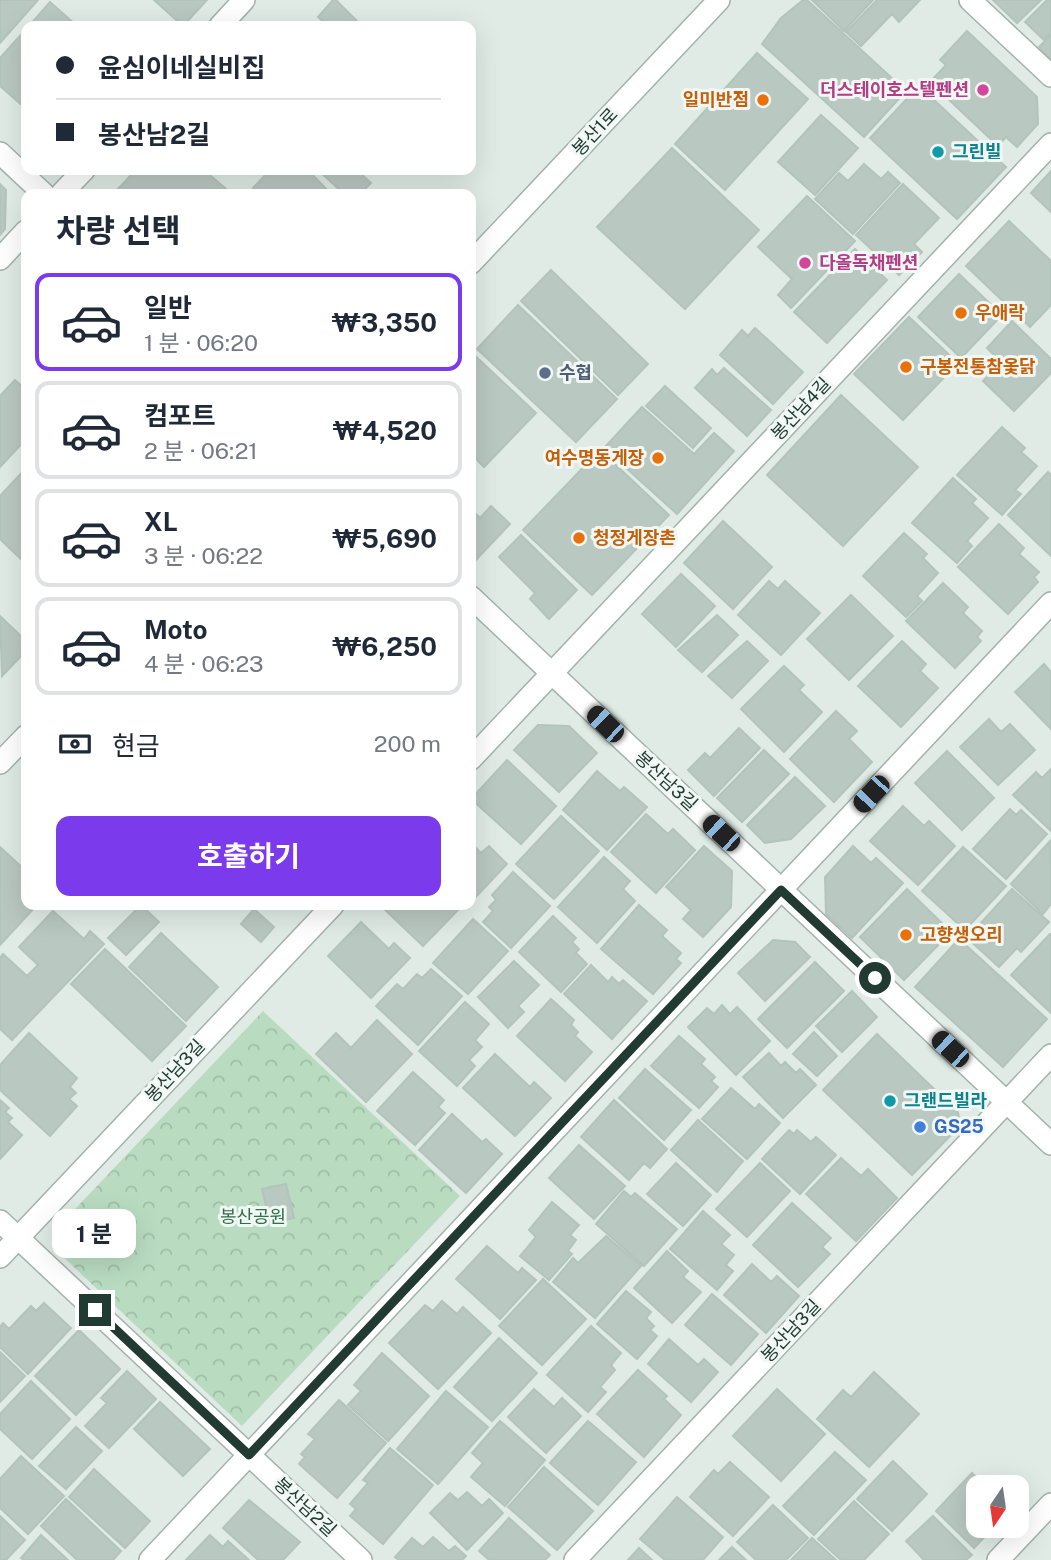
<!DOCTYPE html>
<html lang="ko">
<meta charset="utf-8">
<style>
:root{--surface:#fff;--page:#f6f6f7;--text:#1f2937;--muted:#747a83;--line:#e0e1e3;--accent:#7c3aed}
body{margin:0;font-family:"Public Sans","Noto Sans KR",sans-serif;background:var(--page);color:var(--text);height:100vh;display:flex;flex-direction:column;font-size:26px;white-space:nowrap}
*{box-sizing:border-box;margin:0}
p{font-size:23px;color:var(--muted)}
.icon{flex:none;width:38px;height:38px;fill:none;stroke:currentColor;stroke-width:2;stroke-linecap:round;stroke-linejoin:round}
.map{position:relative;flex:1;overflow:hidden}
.details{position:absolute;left:21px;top:189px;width:455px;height:721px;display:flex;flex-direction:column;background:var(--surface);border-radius:14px;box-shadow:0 7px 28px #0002}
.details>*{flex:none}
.top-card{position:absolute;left:21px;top:21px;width:455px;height:154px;border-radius:14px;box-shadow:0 7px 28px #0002;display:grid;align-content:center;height:154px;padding:0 35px;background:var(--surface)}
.needle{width:46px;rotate:193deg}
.controls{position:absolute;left:966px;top:1475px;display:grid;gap:14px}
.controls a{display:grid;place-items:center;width:63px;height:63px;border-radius:14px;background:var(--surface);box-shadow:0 7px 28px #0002;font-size:35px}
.end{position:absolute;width:32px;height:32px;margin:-16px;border:9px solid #213b32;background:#fff;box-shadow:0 0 0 4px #fff}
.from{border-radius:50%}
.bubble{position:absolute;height:49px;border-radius:14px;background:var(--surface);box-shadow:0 7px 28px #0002;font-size:23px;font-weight:700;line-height:49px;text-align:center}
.car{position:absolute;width:21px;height:42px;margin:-21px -10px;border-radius:9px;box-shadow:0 0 5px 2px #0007;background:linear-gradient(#222 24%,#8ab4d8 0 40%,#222 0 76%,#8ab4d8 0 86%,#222 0)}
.top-card b{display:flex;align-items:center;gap:24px;height:66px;font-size:26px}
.top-card b+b{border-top:2px solid var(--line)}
.top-card i{width:18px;height:18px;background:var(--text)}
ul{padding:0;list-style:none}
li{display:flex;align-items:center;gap:21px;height:98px;margin:0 14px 10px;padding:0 21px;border:4px solid var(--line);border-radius:14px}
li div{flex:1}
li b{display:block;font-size:26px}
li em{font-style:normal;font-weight:700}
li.current{border-color:var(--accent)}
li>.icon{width:63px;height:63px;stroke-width:1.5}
h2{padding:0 35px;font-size:32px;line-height:84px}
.pay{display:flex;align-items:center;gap:18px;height:77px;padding:0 35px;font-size:26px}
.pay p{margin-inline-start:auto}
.button{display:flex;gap:14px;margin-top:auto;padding:14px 35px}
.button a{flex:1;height:80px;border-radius:14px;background:var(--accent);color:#fff;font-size:28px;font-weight:700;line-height:80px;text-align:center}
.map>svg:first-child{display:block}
</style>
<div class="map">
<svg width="1051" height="1560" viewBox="0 0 1051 1560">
<defs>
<pattern id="park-crowns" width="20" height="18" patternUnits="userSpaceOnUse" patternTransform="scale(1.75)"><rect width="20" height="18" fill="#b9dcc1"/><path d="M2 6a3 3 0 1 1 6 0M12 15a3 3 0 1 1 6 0" fill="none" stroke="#9fbea6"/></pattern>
</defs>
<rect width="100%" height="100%" fill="#e0ebe5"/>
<!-- park -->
<path fill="url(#park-crowns)" d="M 263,1011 L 460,1196 L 242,1426 L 58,1252 L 59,1226 Z"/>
<!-- building -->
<path fill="#b9c8c1" stroke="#b3c4bc" stroke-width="2" d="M 0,0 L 38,0 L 0,43 Z
M 154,0 L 207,0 L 183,26 Z
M 333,0 L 336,0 L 361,25 L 328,26 L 318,17 Z
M 803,0 L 807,0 L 906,91 L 864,137 L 762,44 L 781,18 Z
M 812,0 L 873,0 L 844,31 Z
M 877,0 L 920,0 L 899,22 L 892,14 L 861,46 L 846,32 Z
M 993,0 L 1041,0 L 1017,23 Z
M 1047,0 L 1051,0 L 1051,32 L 1044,40 L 1025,22 Z
M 50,2 L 77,26 L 29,26 Z
M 26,29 L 26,107 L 25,108 L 0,86 L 0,58 Z
M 967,31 L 1037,97 L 1038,124 L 1017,147 L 1006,137 L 998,146 L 930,82 L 946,65 L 940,60 Z
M 1051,35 L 1051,59 L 1039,47 Z
M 757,53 L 808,99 L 725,190 L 675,144 Z
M 919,86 L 1006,167 L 957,219 L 870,138 Z
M 821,115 L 858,148 L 815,195 L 778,162 Z
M 672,148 L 759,230 L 685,309 L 597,227 Z
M 864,164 L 881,179 L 888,172 L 900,183 L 853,234 L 815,199 L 839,173 L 848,181 Z
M 136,170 L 204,170 L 232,194 L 113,194 Z
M 270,170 L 308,170 L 331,194 L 260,194 L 253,188 Z
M 318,170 L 357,170 L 371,183 L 360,194 L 344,194 Z
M 1051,171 L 1051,212 L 1031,193 Z
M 0,184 L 6,190 L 5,229 L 0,235 Z
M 903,184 L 939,218 L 914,244 L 922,252 L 899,275 L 856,235 Z
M 807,196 L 855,241 L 791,308 L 778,295 L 792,279 L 758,247 Z
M 1009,221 L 1051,261 L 1051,305 L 1030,327 L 966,266 Z
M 855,249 L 887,280 L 827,343 L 794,312 Z
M 551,270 L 648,364 L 618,395 L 521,301 Z
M 959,274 L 1002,315 L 961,358 L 918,317 Z
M 518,305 L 617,399 L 576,442 L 477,349 Z
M 909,317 L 958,363 L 903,420 L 854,374 Z
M 1012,321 L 1051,359 L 1051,373 L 1014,411 L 983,381 L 988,376 L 981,369 L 994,355 L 987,348 Z
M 755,328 L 803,372 L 773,404 L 720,355 L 742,330 L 748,336 Z
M 471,352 L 536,413 L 484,467 L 471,454 Z
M 724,368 L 771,410 L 747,436 L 695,388 L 712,369 L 717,375 Z
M 15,380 L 26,390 L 26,439 L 0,467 L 0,396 Z
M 665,386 L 711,428 L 693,448 L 646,406 Z
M 841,395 L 918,467 L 843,546 L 767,475 Z
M 642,407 L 694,454 L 714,433 L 734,451 L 677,514 L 604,448 Z
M 1002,427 L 1025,448 L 1021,452 L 1037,466 L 1015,490 L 1021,494 L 1002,515 L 957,475 Z
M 600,450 L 669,515 L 592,595 L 523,530 Z
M 26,468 L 26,564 L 0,539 L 0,496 Z
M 1048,472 L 1051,475 L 1051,556 L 1008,515 Z
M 953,478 L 976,499 L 972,503 L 988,518 L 967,541 L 972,546 L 957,563 L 912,523 Z
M 491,506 L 510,524 L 473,563 L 471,509 L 480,518 Z
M 723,521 L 772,567 L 733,609 L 684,563 Z
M 999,524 L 1024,548 L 1019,554 L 1039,572 L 1034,577 L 1038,582 L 1008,614 L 958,567 Z
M 904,533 L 927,554 L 923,558 L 938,573 L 917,596 L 922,601 L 906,617 L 863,576 Z
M 521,535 L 577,590 L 549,619 L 530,599 L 535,593 L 499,557 Z
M 681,574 L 715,606 L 676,647 L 642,614 Z
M 769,581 L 778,589 L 785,581 L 820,613 L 781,655 L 738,615 Z
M 943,583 L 968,607 L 963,613 L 982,631 L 977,637 L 981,641 L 955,668 L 906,621 Z
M 851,595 L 893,636 L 849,680 L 807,639 Z
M 717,615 L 738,635 L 702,672 L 678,650 Z
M 0,616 L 26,641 L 26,651 L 2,676 Z
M 747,641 L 768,661 L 732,698 L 708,676 Z
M 902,641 L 926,664 L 920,671 L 938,688 L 901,727 L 858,686 Z
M 1044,664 L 1051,672 L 1051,729 L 1015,692 Z
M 784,666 L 804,685 L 799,690 L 822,712 L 784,752 L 741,709 Z
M 836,711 L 857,731 L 849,739 L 872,762 L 834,802 L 790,759 Z
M 989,719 L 1001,732 L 1010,724 L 1035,750 L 998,785 L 960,747 Z
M 538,725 L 569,726 L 597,753 L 559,792 L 514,750 Z
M 739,728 L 760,748 L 714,796 L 688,770 L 705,753 L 710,758 Z
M 764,750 L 789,774 L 742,822 L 717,798 Z
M 947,751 L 994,798 L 962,830 L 915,783 Z
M 507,760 L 556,806 L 521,844 L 471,799 Z
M 1051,769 L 1051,831 L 1013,795 L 1036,772 L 1042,778 Z
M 597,771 L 620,791 L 624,787 L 647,807 L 607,850 L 563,810 Z
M 795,777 L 825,806 L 791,839 L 765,843 L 747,825 Z
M 903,806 L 924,826 L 929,821 L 955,846 L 918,885 L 870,841 Z
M 1010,809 L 1016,815 L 1021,810 L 1047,834 L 1006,879 L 973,849 Z
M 646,814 L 668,834 L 673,829 L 695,850 L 656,893 L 611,852 Z
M 561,816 L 599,851 L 554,899 L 516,864 Z
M 1050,841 L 1051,904 L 1043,914 L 1011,884 Z
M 471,843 L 481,853 L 489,846 L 507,864 L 471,902 Z
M 704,846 L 732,871 L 731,907 L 703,937 L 683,919 L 691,910 L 666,887 Z
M 853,846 L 871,863 L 876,858 L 903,883 L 852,938 L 826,914 L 825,877 Z
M 0,847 L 26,871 L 26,905 L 37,905 L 0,945 Z
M 963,847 L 1006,886 L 965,930 L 922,891 Z
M 604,857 L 630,881 L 623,889 L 635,901 L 597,943 L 558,907 Z
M 513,872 L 550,906 L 511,948 L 483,922 L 493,911 L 489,907 L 496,900 L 492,895 Z
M 907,889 L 951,932 L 904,980 L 860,937 Z
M 1012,889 L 1049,922 L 1021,952 L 1017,948 L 999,967 L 967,938 Z
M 141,905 L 159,922 L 126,955 L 108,938 Z
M 380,905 L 458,905 L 461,907 L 423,946 Z
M 639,905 L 667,930 L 662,936 L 681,953 L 676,959 L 681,963 L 653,994 L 601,949 Z
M 254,909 L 274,927 L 261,942 L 241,924 Z
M 53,911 L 84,939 L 90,931 L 104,944 L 12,1040 L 0,1029 L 0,958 L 3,954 L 27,976 L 38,965 L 19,947 Z
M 553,916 L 576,938 L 572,942 L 579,949 L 576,953 L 587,964 L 561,992 L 519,952 Z
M 473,919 L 508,951 L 468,994 L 433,963 Z
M 361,922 L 389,949 L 394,943 L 410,958 L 371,998 L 328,956 Z
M 161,933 L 218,987 L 186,1021 L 129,967 Z
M 1050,934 L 1051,934 L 1051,1013 L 1011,975 Z
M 959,939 L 1047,1019 L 1003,1067 L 915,987 Z
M 773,940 L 795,942 L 810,957 L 765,1001 L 738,973 Z
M 105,949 L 186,1026 L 152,1061 L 71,984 Z
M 514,961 L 539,985 L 518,1006 L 524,1012 L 508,1028 L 478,997 Z
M 815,962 L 844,991 L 787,1048 L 758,1019 Z
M 591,965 L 608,982 L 612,977 L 619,984 L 623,980 L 647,1001 L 612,1039 L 564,994 Z
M 431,969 L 462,996 L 418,1045 L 376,1006 L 397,984 L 403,989 L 417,974 L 422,978 Z
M 852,991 L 877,1017 L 842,1052 L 816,1026 Z
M 551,999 L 574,1020 L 571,1025 L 578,1032 L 575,1036 L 592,1052 L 565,1081 L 517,1036 Z
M 465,1002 L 489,1024 L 475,1040 L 482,1047 L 469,1060 L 475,1066 L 457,1086 L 419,1051 Z
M 722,1005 L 730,1014 L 737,1007 L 770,1041 L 736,1075 L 688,1027 L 707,1008 L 714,1014 Z
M 377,1020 L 412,1054 L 366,1102 L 316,1054 L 336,1033 L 351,1048 Z
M 814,1032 L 837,1056 L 817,1076 L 793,1054 Z
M 29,1033 L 77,1078 L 70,1087 L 76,1093 L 69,1099 L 77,1106 L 50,1136 L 0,1090 L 0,1065 Z
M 877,1034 L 958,1112 L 960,1126 L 912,1175 L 823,1090 Z
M 679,1036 L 705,1059 L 701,1064 L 715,1077 L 711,1081 L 718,1087 L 699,1108 L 651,1066 Z
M 769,1053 L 781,1066 L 785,1062 L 796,1073 L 800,1069 L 816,1085 L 783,1118 L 743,1077 Z
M 495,1054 L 530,1087 L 534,1082 L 551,1098 L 515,1136 L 463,1088 Z
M 645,1069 L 691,1110 L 664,1140 L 619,1098 Z
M 413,1072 L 444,1100 L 438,1107 L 445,1113 L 415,1145 L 377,1111 Z
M 731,1088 L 755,1109 L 759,1104 L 780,1123 L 747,1159 L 702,1119 Z
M 0,1100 L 9,1108 L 5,1112 L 12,1118 L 8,1122 L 22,1135 L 0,1159 Z
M 614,1100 L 667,1149 L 650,1168 L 644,1163 L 629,1180 L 581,1137 Z
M 452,1114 L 482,1142 L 486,1139 L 502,1154 L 466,1193 L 419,1150 Z
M 698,1120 L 743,1161 L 717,1192 L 671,1150 Z
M 789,1130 L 794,1134 L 797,1130 L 811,1142 L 816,1137 L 836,1155 L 800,1194 L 762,1159 Z
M 579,1145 L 625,1186 L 594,1219 L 549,1178 Z
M 841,1158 L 861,1176 L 868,1169 L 897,1198 L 856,1241 L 806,1194 Z
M 676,1163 L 711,1195 L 683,1226 L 647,1194 Z
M 760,1163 L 790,1191 L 747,1237 L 716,1209 Z
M 286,1184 L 294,1218 L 270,1223 L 262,1189 Z
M 624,1191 L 631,1197 L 635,1193 L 677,1229 L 644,1266 L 596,1224 Z
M 552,1202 L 579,1225 L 570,1235 L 576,1240 L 568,1251 L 572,1254 L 549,1280 L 520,1256 L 536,1237 L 529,1230 Z
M 792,1203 L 831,1238 L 822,1247 L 830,1254 L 798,1287 L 753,1245 Z
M 703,1211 L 730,1235 L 721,1244 L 734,1255 L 726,1265 L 733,1271 L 717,1290 L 670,1249 Z
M 606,1236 L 641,1266 L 595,1318 L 553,1282 L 573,1258 L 578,1263 Z
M 487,1246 L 518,1273 L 522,1268 L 536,1280 L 500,1319 L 456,1279 Z
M 667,1251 L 688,1271 L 683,1277 L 701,1292 L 672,1323 L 634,1288 Z
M 752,1264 L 771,1282 L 777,1276 L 799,1296 L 766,1333 L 724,1295 Z
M 543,1279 L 586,1319 L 542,1365 L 499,1326 Z
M 626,1291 L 651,1312 L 646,1318 L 654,1326 L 650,1330 L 657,1336 L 637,1359 L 597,1324 Z
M 712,1294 L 758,1334 L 731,1365 L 685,1325 Z
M 442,1301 L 457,1314 L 463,1307 L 491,1333 L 438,1389 L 389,1343 L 425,1305 L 433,1311 Z
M 44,1303 L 71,1328 L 28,1374 L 0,1347 L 0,1327 L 3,1323 L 9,1329 L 31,1306 L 36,1311 Z
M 591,1326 L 621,1353 L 611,1365 L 615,1370 L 600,1387 L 606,1392 L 588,1412 L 547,1375 Z
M 79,1330 L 120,1369 L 76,1415 L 35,1376 Z
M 499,1338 L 537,1373 L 492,1421 L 454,1387 Z
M 669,1339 L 698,1365 L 704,1359 L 718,1372 L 691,1402 L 648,1364 Z
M 0,1352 L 25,1376 L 0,1402 Z
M 382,1353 L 429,1396 L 388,1441 L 348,1405 L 361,1391 L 354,1385 Z
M 638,1370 L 667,1396 L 664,1399 L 681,1415 L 644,1457 L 597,1414 Z
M 127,1371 L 156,1399 L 109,1448 L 85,1426 L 107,1403 L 101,1398 Z
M 874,1372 L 919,1414 L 869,1467 L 817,1419 L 843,1390 L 851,1397 Z
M 31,1381 L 70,1419 L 32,1459 L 0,1429 L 0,1414 Z
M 534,1389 L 554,1407 L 562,1398 L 581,1416 L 546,1453 L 508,1417 Z
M 777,1389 L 825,1434 L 781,1481 L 733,1436 Z
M 446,1391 L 488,1427 L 438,1484 L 397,1449 Z
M 339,1400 L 386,1443 L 337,1498 L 299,1464 L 305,1457 L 301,1454 L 315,1439 L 308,1434 Z
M 160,1402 L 210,1449 L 183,1476 L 134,1429 Z
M 500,1421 L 545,1460 L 505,1506 L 471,1477 L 483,1463 L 472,1453 Z
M 588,1421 L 636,1462 L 598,1505 L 550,1463 Z
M 76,1427 L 102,1451 L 66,1489 L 39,1466 Z
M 390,1448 L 433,1485 L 383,1544 L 350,1516 L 356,1509 L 350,1504 L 368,1483 L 363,1480 Z
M 835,1452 L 866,1480 L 814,1535 L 783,1506 Z
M 21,1456 L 64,1496 L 28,1534 L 0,1508 L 0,1479 Z
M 893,1461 L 927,1494 L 892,1531 L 857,1499 Z
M 730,1462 L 769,1497 L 733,1536 L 690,1497 L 714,1470 L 718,1474 Z
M 544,1467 L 593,1511 L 557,1550 L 508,1507 Z
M 94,1469 L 150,1521 L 125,1548 L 69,1497 Z
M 972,1473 L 987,1488 L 978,1488 L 978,1526 L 995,1526 L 974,1548 L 936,1511 Z
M 467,1492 L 482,1506 L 489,1499 L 503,1513 L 467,1550 L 430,1513 L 450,1493 L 458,1500 Z
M 677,1497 L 723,1537 L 703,1560 L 665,1560 L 640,1539 Z
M 66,1499 L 121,1551 L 113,1560 L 77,1560 L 41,1526 Z
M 249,1500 L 300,1542 L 283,1560 L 258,1560 L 223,1528 Z
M 854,1501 L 889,1534 L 864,1560 L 841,1560 L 818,1539 Z
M 773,1505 L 808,1538 L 786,1560 L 756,1560 L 737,1542 Z
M 0,1516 L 25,1540 L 6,1560 L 0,1560 Z
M 933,1516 L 972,1555 L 966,1560 L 924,1560 L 906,1541 Z
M 509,1518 L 550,1555 L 545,1560 L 489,1560 L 479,1551 Z
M 41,1535 L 68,1560 L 24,1560 L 21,1558 Z
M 210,1535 L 223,1547 L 228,1541 L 249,1560 L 186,1560 Z
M 433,1537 L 449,1551 L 455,1546 L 466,1556 L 462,1560 L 399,1560 L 395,1557 L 412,1538 L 423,1547 Z
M 812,1538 L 836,1560 L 791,1560 Z
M 732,1547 L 746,1560 L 719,1560 Z
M 639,1548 L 652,1560 L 628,1560 Z"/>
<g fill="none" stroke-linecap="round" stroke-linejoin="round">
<defs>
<path id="minor" d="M 970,0 L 1051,76
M 220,26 L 244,0
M 0,153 L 44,194
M 61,194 L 84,170
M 0,259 L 26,231
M 471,597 L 1051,1144
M 471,759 L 1051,144
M 0,1221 L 361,1560
M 0,1257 L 333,905
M 150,1560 L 1051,603
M 575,1560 L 1051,1055
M 998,1560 L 1051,1504"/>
<path id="tertiary" d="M 471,263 L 719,0
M 0,763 L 26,736"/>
</defs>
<!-- minor casing -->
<use href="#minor" stroke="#a3b3ac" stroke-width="24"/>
<!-- tertiary casing -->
<use href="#tertiary" stroke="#a3b3ac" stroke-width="24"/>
<!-- minor -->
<use href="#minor" stroke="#fff" stroke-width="21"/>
<!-- tertiary -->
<use href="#tertiary" stroke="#fff" stroke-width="21"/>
</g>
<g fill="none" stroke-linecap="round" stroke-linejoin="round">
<!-- route -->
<path stroke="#213b32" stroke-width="9" d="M 95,1310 L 249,1455 L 781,890 L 875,978"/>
</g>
<!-- markers -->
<g fill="#d1479c" stroke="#f1f7f4" stroke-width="2.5">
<circle cx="983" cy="90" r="7"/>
<circle cx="805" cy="263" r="7"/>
</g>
<g fill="#e8710a" stroke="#f1f7f4" stroke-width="2.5">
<circle cx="763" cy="100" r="7"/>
<circle cx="961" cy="313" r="7"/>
<circle cx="906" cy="367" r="7"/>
<circle cx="658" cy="458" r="7"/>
<circle cx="579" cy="538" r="7"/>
<circle cx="906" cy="935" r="7"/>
</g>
<g fill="#0f9aa8" stroke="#f1f7f4" stroke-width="2.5">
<circle cx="938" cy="152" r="7"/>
<circle cx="890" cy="1101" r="7"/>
</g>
<circle fill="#5c6f8a" stroke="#f1f7f4" stroke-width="2.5" cx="545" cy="373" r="7"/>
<circle fill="#3f7fe0" stroke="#f1f7f4" stroke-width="2.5" cx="920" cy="1127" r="7"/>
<g text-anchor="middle" stroke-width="6" stroke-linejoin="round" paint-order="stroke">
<!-- hotel labels -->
<g font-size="18" font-weight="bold" fill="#b23c85" stroke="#f1f7f4" text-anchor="end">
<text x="969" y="96">더스테이호스텔펜션</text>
<text x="819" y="269" text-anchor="start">다올독채펜션</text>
</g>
<!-- food labels -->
<g font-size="18" font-weight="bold" fill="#c56008" stroke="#f1f7f4" text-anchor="start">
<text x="749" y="106" text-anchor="end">일미반점</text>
<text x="975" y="319">우애락</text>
<text x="920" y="373">구봉전통참옻닭</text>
<text x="644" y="464" text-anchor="end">여수명동게장</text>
<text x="593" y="544">청정게장촌</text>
<text x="920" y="941">고향생오리</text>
</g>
<!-- street labels -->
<g font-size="18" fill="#213b32" stroke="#f1f7f4">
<text transform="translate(595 132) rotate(-47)" y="6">봉산1로</text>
<text transform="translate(801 409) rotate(-47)" y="6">봉산남4길</text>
<text transform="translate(666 781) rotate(43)" y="6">봉산남3길</text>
<text transform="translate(175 1071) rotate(-47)" y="6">봉산남3길</text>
<text transform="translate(791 1331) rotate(-47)" y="6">봉산남3길</text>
<text transform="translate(305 1507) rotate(43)" y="6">봉산남2길</text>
</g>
<!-- culture labels -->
<g font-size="18" font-weight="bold" fill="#0d838f" stroke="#f1f7f4" text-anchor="start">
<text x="952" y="158">그린빌</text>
<text x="904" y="1107">그랜드빌라</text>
</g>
<!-- service labels -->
<g font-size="18" font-weight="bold" fill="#4e5e75" stroke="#f1f7f4" text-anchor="start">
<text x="559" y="379">수협</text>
</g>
<!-- shop labels -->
<g font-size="18" font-weight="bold" fill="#366cbe" stroke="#f1f7f4" text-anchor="start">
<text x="934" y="1133">GS25</text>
</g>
<!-- park labels -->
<g font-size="18" fill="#2d7043" stroke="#f1f7f4">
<text x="253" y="1223">봉산공원</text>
</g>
</g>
</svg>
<div class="controls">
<a><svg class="needle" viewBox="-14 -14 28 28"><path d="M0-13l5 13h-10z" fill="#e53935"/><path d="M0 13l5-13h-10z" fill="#747a83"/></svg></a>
</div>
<i class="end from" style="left:875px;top:978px"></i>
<i class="end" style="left:95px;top:1310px"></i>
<div class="bubble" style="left:52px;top:1209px;width:84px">1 분</div>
<i class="car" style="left:605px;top:724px;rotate:314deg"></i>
<i class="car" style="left:871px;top:794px;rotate:223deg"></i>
<i class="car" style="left:721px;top:833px;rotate:313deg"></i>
<i class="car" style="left:950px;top:1049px;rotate:313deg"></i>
<div class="top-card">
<b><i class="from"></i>윤심이네실비집</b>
<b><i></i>봉산남2길</b>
</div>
<section class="details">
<h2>차량 선택</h2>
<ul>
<li class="current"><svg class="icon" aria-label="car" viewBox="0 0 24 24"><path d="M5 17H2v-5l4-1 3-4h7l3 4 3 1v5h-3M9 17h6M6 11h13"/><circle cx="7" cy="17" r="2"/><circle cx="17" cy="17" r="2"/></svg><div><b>일반</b><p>1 분 · 06:20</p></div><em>₩3,350</em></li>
<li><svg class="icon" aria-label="car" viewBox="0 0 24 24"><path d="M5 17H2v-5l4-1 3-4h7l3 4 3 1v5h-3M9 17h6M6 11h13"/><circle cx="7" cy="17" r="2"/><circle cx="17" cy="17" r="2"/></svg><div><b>컴포트</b><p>2 분 · 06:21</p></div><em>₩4,520</em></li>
<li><svg class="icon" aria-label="car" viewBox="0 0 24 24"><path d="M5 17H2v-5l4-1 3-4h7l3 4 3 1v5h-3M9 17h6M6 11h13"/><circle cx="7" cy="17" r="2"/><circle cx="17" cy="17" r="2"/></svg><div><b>XL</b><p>3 분 · 06:22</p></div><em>₩5,690</em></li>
<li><svg class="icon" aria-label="car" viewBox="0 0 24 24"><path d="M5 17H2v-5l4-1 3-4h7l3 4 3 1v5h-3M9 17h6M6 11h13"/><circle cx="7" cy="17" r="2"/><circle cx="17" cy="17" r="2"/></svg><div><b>Moto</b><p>4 분 · 06:23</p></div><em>₩6,250</em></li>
</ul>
<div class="pay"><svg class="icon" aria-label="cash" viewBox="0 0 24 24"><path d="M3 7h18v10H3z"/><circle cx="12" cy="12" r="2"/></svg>현금<p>200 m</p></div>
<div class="button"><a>호출하기</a></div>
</section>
</div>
